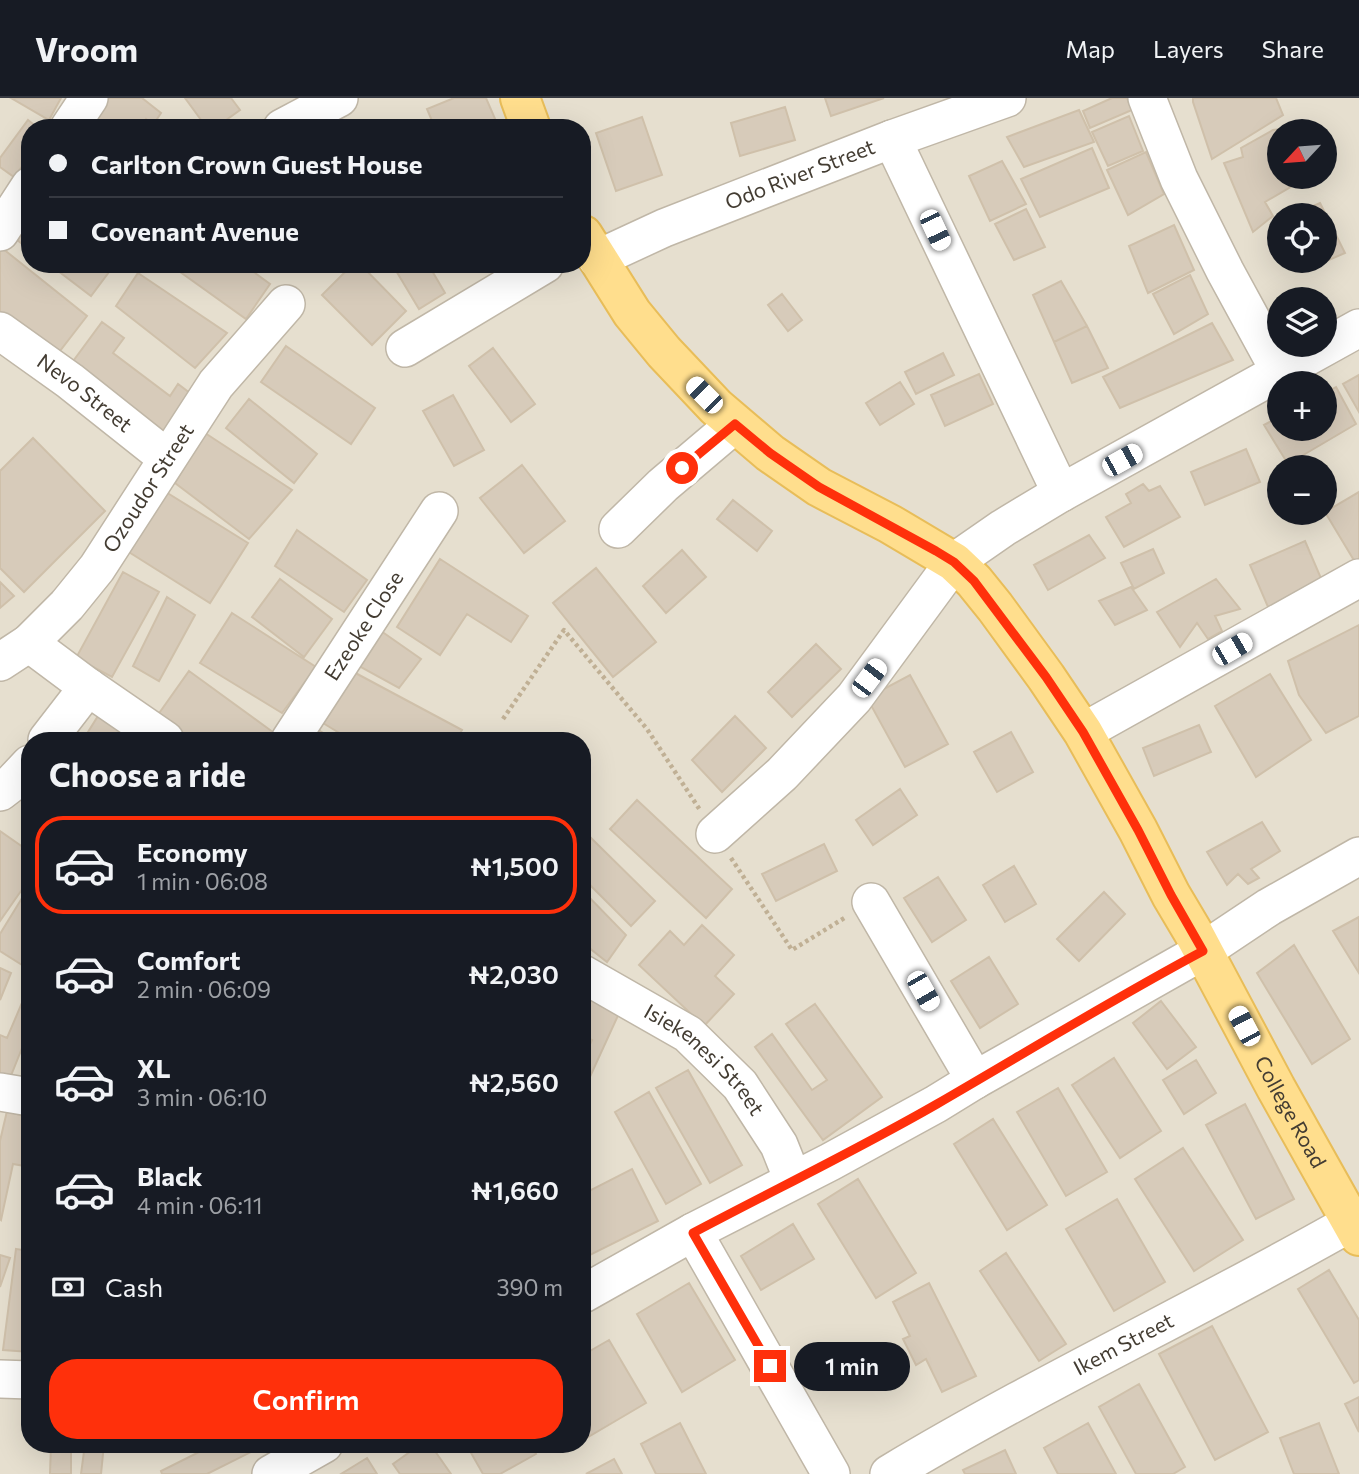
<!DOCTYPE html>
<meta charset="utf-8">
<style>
:root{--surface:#171b24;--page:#242831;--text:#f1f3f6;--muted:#9ea1a6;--line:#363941;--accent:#ff300b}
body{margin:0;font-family:Commissioner,sans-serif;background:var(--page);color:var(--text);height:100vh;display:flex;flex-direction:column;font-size:26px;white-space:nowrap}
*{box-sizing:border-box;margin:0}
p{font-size:23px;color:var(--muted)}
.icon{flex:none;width:38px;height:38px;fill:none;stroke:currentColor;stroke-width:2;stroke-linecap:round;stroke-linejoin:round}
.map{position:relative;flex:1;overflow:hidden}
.drawer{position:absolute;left:21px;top:634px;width:570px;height:721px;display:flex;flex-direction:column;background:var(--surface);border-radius:28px;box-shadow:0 7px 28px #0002}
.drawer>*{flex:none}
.guide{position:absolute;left:21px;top:21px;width:570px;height:154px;border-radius:28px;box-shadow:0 7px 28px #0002;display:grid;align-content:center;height:154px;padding:0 28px;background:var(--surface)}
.needle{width:46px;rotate:244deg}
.controls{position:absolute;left:1267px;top:21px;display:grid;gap:14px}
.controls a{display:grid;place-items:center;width:70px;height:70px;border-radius:50%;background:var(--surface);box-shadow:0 7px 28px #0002;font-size:35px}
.end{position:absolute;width:32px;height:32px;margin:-16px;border:9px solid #ff300b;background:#fff;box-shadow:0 0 0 4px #fff}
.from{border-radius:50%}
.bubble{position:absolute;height:49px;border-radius:24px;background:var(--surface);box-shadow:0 7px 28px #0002;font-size:23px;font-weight:600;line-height:49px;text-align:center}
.car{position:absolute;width:21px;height:42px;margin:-21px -10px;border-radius:9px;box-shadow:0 0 5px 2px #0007;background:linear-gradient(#fff 24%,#345 0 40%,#fff 0 76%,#345 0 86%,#fff 0)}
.guide b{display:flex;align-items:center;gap:24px;height:66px;font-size:26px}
.guide b+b{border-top:2px solid var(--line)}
.guide i{width:18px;height:18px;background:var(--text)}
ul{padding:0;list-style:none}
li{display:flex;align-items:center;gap:21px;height:98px;margin:0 14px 10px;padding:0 14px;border:4px solid transparent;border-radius:28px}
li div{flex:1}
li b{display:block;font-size:26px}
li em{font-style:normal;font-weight:600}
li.active{border-color:var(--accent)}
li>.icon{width:63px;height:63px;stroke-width:1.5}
h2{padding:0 28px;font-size:32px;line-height:84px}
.pay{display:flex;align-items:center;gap:18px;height:77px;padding:0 28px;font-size:26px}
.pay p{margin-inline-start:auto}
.primary-button{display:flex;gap:14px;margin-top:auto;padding:14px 28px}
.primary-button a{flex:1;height:80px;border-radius:28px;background:var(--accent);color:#fff;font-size:28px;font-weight:600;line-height:80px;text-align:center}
header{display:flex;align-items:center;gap:42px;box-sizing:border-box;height:98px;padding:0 35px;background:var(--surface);border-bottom:2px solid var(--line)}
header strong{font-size:33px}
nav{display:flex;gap:38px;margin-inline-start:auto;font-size:24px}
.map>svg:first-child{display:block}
</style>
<header>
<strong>Vroom</strong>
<nav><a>Map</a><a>Layers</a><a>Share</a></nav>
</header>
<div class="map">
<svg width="1359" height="1376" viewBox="0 0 1359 1376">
<rect width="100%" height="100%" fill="#f2ede2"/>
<!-- residential -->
<path fill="#e6dfcf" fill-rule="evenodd" d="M 0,0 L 1359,0 L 1359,1376 L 0,1376 ZM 30,30 L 583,30 L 583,166 L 30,166 ZM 1279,33 L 1325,33 L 1325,79 L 1279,79 ZM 1279,117 L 1325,117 L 1325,163 L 1279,163 ZM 1279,201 L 1325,201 L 1325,247 L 1279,247 ZM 1279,285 L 1325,285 L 1325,331 L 1279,331 ZM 1279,369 L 1325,369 L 1325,415 L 1279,415 ZM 30,642 L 583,642 L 583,1346 L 30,1346 Z"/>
<!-- building -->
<path fill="#d7cbba" stroke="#cfc0aa" stroke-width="2" d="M 11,0 L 61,0 L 49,22 Z
M 108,0 L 142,0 L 161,15 L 153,27 L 146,21 L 139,30 L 86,30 Z
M 185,0 L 231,0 L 240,12 L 215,30 L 207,30 Z
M 454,0 L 486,0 L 499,30 L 435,30 L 427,11 Z
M 825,0 L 884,0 L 831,18 Z
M 1112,0 L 1127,0 L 1132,12 L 1090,30 L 1083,13 Z
M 1193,0 L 1276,0 L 1283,17 L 1212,61 L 1193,4 Z
M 785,9 L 795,42 L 740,58 L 731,25 Z
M 1079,12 L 1094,44 L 1024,69 L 1007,39 Z
M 1129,18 L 1143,53 L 1108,68 L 1092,34 Z
M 642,19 L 662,77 L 616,93 L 596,35 Z
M 28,22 L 38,30 L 30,30 L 30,58 L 14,79 L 0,69 L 0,60 Z
M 1297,29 L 1299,33 L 1279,33 L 1279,79 L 1321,80 L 1296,86 L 1265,104 L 1273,118 L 1253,134 L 1224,65 L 1243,59 L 1241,50 L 1273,32 Z
M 1092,50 L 1109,90 L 1040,119 L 1021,81 Z
M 1146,54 L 1164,96 L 1128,117 L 1107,72 Z
M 1002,63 L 1026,106 L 990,123 L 969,78 Z
M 1320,105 L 1345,155 L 1301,174 L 1295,163 L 1325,163 L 1325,117 L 1292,117 Z
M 1026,111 L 1045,149 L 1014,162 L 995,126 Z
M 30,114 L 30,152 L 12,138 Z
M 1174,127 L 1194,172 L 1148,195 L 1129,148 Z
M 2,150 L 87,218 L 56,258 L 0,213 L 0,153 Z
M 49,166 L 115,166 L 91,198 Z
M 169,166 L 243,166 L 270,186 L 246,221 Z
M 353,166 L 360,166 L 406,213 L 372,247 L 322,197 Z
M 392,166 L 428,166 L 445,195 L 419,211 Z
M 138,175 L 227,235 L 195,270 L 116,208 Z
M 1190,177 L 1208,216 L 1174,236 L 1153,196 Z
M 1061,183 L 1087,228 L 1054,244 L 1033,197 Z
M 782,196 L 802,222 L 788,233 L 768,207 Z
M 102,224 L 124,240 L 113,255 L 170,298 L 178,286 L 195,299 L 164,342 L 68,270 Z
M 1212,225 L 1233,262 L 1120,310 L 1103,279 Z
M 1087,228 L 1108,270 L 1072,285 L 1054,244 Z
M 286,248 L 375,310 L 351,346 L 261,284 Z
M 493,250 L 535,306 L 511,324 L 469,268 Z
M 943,255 L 954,277 L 916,296 L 905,274 Z
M 979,276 L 993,306 L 945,328 L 931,297 Z
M 1359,277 L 1359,314 L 1343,286 Z
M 900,284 L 914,306 L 880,327 L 866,305 Z
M 1336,289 L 1356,326 L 1288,366 L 1264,327 L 1279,319 L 1279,331 L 1325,331 L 1325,295 Z
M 453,297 L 484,352 L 454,368 L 423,313 Z
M 249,301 L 317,356 L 294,385 L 226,330 Z
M 205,335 L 292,392 L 249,441 L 175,385 Z
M 33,340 L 105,413 L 24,494 L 0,470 L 0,373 Z
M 1246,351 L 1260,384 L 1205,407 L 1191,374 Z
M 522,367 L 565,423 L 524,455 L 480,400 Z
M 1143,386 L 1149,393 L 1160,388 L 1180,419 L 1124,449 L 1106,419 L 1131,405 L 1126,396 Z
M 161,391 L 248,445 L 210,505 L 124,451 Z
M 1359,394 L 1359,461 L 1355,464 L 1325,414 Z
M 733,402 L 772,433 L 757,453 L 717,421 Z
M 297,432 L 367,482 L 344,514 L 275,468 Z
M 1089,437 L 1105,460 L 1048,492 L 1034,467 Z
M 1305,443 L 1323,485 L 1268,509 L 1250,467 Z
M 1153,451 L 1164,475 L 1134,491 L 1121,465 Z
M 682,452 L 706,479 L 666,515 L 643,488 Z
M 440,461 L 528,518 L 511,544 L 467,516 L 440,557 L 397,529 Z
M 596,470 L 656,544 L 613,579 L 553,505 Z
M 123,474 L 159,494 L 112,579 L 76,560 Z
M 280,481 L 332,521 L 304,559 L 252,519 Z
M 1216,481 L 1240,511 L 1215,518 L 1222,533 L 1208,541 L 1197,525 L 1180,549 L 1157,514 Z
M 0,484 L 14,498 L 0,510 Z
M 1131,489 L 1147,512 L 1115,527 L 1099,503 Z
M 167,499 L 195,517 L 159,583 L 133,568 Z
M 232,515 L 316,569 L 282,615 L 200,565 Z
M 1359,527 L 1359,618 L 1326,635 L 1299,597 L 1288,563 Z
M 381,533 L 421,561 L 399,590 L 357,567 Z
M 816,546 L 841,571 L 792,619 L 768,594 Z
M 348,571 L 462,632 L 456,642 L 351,642 L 318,622 Z
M 189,573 L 281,640 L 279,642 L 183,642 L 155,621 Z
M 1270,576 L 1311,642 L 1256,679 L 1215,608 Z
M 910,577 L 948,646 L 905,669 L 867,600 Z
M 98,618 L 135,642 L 83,642 Z
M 735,618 L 766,650 L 722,694 L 692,662 Z
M 1199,627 L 1211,654 L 1154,678 L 1143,650 Z
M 315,630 L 335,642 L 307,642 Z
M 1011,634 L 1033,674 L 997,694 L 974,654 Z
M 900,691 L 917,717 L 873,747 L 856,722 Z
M 637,702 L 732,791 L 706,820 L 610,731 Z
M 1262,724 L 1280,753 L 1251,771 L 1259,780 L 1248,786 L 1238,776 L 1227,787 L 1207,754 Z
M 0,733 L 30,754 L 30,780 L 0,823 Z
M 587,736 L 655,803 L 631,828 L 583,780 L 583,740 Z
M 824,746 L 837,773 L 776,803 L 762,776 Z
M 1014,768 L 1036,806 L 1005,824 L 983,787 Z
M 938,779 L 966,822 L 932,844 L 904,800 Z
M 30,787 L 30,872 L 0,853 L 0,836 Z
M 583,793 L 626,837 L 607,864 L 583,845 Z
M 1104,794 L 1125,816 L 1079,863 L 1057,841 Z
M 1359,819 L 1359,875 L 1333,833 Z
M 702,827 L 734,857 L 715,878 L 734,896 L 704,928 L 639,867 L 670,833 L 684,847 Z
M 1294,847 L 1350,941 L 1312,966 L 1257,875 Z
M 989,859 L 1018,906 L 980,930 L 951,883 Z
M 0,870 L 11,875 L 0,902 Z
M 30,886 L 30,930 L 8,985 L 0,982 L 0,937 L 7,940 Z
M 583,893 L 621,911 L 583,994 L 583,962 L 592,942 L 583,938 Z
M 1161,903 L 1196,949 L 1167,971 L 1133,925 Z
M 815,906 L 882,999 L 823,1042 L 755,949 L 772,936 L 812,992 L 827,982 L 786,926 Z
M 1114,960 L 1161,1033 L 1120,1060 L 1072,987 Z
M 1196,962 L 1216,995 L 1184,1016 L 1163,982 Z
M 688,972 L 742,1067 L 710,1085 L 656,990 Z
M 1058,990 L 1107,1074 L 1066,1098 L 1017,1014 Z
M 649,994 L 701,1086 L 666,1106 L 615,1014 Z
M 1245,1006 L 1294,1101 L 1256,1121 L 1206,1027 Z
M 7,1013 L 30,1020 L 30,1069 L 13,1066 L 1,1122 L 0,1121 L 0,1043 Z
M 993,1021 L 1047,1107 L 1007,1132 L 954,1046 Z
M 1183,1050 L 1243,1142 L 1194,1173 L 1135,1081 Z
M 632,1071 L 658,1123 L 590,1157 L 583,1141 L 583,1096 Z
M 858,1081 L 916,1175 L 876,1200 L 818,1106 Z
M 1117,1101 L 1165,1184 L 1114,1213 L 1066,1131 Z
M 30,1103 L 30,1133 L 25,1133 Z
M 793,1126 L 814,1161 L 761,1192 L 741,1158 Z
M 16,1151 L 30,1153 L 30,1254 L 3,1252 Z
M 1006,1155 L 1066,1246 L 1039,1263 L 980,1173 Z
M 0,1157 L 10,1160 L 0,1189 Z
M 1329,1172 L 1359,1222 L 1359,1282 L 1354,1285 L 1298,1191 Z
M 689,1185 L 735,1262 L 682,1294 L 637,1216 Z
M 929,1185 L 976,1278 L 942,1294 L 926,1261 L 916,1267 L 903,1241 L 910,1238 L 893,1204 Z
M 1212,1228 L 1268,1334 L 1215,1362 L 1159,1256 Z
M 609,1242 L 646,1305 L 583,1342 L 583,1257 Z
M 1139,1286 L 1185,1369 L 1173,1376 L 1136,1376 L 1099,1309 Z
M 1359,1299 L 1359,1334 L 1345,1306 Z
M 680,1325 L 706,1376 L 656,1376 L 641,1346 Z
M 1088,1325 L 1116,1376 L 1058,1376 L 1044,1350 Z
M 1319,1325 L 1339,1376 L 1294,1376 L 1280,1340 Z
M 51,1346 L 71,1346 L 71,1376 L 50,1376 Z
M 85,1346 L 104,1346 L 101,1376 L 81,1376 Z
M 215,1346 L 257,1346 L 259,1350 L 207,1376 L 162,1376 L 161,1373 Z
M 421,1346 L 430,1346 L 451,1376 L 400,1376 L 393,1366 Z
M 466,1346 L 530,1346 L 536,1356 L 500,1376 L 483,1376 Z
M 557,1346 L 576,1346 L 561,1354 Z
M 1005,1352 L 1016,1376 L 965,1376 L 963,1372 Z
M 367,1360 L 377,1376 L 341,1376 Z
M 614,1361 L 622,1376 L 586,1376 Z"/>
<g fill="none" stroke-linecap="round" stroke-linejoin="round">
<defs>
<g id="minor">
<path d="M 1147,0 L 1179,81 L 1225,173 L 1280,274"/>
<path d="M 69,30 L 89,0"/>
<path d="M 282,30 L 339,0"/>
<path d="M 892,41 L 1061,395"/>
<path d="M 0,134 L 30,88"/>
<path id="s1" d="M 597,161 L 664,130 L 892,41 L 1007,0"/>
<path id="s2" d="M 0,233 L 70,283 L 167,360"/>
<path d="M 405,250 L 545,166"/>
<path d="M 618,431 L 663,387 L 735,326"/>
<path d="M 29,545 L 88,589 L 165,642"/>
<path id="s3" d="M 0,564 L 29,545 L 67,507 L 97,470 L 216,286 L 286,206"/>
<path d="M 1083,634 L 1359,480"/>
<path d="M 47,642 L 88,589"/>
<path id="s4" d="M 290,642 L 439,413"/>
<path d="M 0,694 L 13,684 L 30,666"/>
<path d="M 715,736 L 782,676 L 854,600 L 954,464 L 1003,430 L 1061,395 L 1359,230"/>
<path d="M 871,804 L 975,982"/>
<path id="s5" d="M 583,876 L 688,936 L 740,987 L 779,1047 L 793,1082"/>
<path d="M 0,994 L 30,999"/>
<path d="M 693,1134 L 831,1376"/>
<path d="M 583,1196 L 693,1134 L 830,1064 L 936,1006 L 975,982 L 1203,853 L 1269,809 L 1359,758"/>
<path d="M 0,1281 L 30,1282"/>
<path d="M 271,1376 L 324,1346"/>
<path id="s6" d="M 889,1376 C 1042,1284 1204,1209 1359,1120"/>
</g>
<g id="major">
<path d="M 520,0 L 531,30"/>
<path id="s7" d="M 583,137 L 632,215 L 664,254 L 716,309 L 770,355 L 819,389 L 890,426 L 954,464 L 974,483 L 995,509 L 1046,579 L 1083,634 L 1138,732 L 1171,797 L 1193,834 L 1276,990 L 1359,1138"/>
</g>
</defs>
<!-- minor casing -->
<use href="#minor" stroke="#c0b7a7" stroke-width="40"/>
<!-- major casing -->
<use href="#major" stroke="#e8bd59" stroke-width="42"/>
<!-- path -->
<path stroke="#c0b095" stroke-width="4.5" stroke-dasharray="3.5 3.5" stroke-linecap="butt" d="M 503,621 L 564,532 L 647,631 L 700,712
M 731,760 L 792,852 L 846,819"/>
<!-- minor -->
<use href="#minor" stroke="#fff" stroke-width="37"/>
<!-- major -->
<use href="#major" stroke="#ffde8d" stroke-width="38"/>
</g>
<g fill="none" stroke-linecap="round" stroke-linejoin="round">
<!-- route -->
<path stroke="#ff300b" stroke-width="9" d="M 682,370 L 735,326 L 770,355 L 819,389 L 936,453 L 954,464 L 974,483 L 1046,579 L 1083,634 L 1138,732 L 1171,797 L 1203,853 C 1113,901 1025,955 937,1006 C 857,1052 774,1092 693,1135 L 770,1268"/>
</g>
<g text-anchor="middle" stroke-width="5" stroke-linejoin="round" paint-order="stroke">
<!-- street labels -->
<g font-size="21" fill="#433c32" stroke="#fff">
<text dy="7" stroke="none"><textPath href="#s1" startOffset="220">Odo River Street</textPath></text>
<text dy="7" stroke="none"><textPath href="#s2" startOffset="105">Nevo Street</textPath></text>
<text dy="7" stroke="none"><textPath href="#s3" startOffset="231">Ozoudor Street</textPath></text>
<text dy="7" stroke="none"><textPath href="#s4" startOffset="136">Ezeoke Close</textPath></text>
<text dy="7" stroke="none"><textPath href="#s5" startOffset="150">Isiekenesi Street</textPath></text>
<text dy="7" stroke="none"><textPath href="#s7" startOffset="1150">College Road</textPath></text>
<text dy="7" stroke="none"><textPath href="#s6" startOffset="268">Ikem Street</textPath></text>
</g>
</g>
</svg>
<div class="controls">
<a><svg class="needle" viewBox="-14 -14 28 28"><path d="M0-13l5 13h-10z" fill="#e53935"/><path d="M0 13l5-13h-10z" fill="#9ea1a6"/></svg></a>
<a><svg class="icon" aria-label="locate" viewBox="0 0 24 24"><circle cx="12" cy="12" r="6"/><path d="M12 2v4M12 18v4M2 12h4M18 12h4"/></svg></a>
<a><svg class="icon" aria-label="layers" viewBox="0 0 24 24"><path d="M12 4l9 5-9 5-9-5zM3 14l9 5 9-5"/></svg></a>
<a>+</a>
<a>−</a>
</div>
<i class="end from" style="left:682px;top:370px"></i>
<i class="end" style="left:770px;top:1268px"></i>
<div class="bubble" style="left:794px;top:1244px;width:116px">1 min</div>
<i class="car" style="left:935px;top:132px;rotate:155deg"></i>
<i class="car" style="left:704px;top:297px;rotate:315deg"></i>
<i class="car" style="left:1122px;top:362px;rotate:61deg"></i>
<i class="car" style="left:1232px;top:551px;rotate:60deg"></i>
<i class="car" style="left:869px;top:580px;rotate:37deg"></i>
<i class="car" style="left:923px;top:893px;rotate:150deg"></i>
<i class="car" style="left:1244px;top:928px;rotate:332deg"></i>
<div class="guide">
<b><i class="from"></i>Carlton Crown Guest House</b>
<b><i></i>Covenant Avenue</b>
</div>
<section class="drawer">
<h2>Choose a ride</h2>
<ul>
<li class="active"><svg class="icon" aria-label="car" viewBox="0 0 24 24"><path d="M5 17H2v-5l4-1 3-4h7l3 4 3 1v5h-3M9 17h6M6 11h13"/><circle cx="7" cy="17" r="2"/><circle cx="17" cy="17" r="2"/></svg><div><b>Economy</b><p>1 min · 06:08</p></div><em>₦1,500</em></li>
<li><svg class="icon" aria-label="car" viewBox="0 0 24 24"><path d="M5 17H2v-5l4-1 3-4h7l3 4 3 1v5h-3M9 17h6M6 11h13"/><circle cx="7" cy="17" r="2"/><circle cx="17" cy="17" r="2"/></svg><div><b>Comfort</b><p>2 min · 06:09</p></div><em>₦2,030</em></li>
<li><svg class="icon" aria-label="car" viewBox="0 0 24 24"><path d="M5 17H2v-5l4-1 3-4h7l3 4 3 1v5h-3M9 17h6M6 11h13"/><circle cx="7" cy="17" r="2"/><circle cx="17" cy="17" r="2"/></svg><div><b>XL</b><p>3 min · 06:10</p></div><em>₦2,560</em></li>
<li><svg class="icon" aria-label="car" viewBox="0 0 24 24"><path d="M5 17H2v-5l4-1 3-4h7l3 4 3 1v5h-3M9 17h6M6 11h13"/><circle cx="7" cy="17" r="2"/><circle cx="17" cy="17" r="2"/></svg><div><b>Black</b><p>4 min · 06:11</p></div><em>₦1,660</em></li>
</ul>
<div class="pay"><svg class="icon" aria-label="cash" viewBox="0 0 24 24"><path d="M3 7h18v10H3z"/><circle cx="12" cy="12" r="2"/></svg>Cash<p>390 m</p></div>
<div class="primary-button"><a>Confirm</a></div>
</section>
</div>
